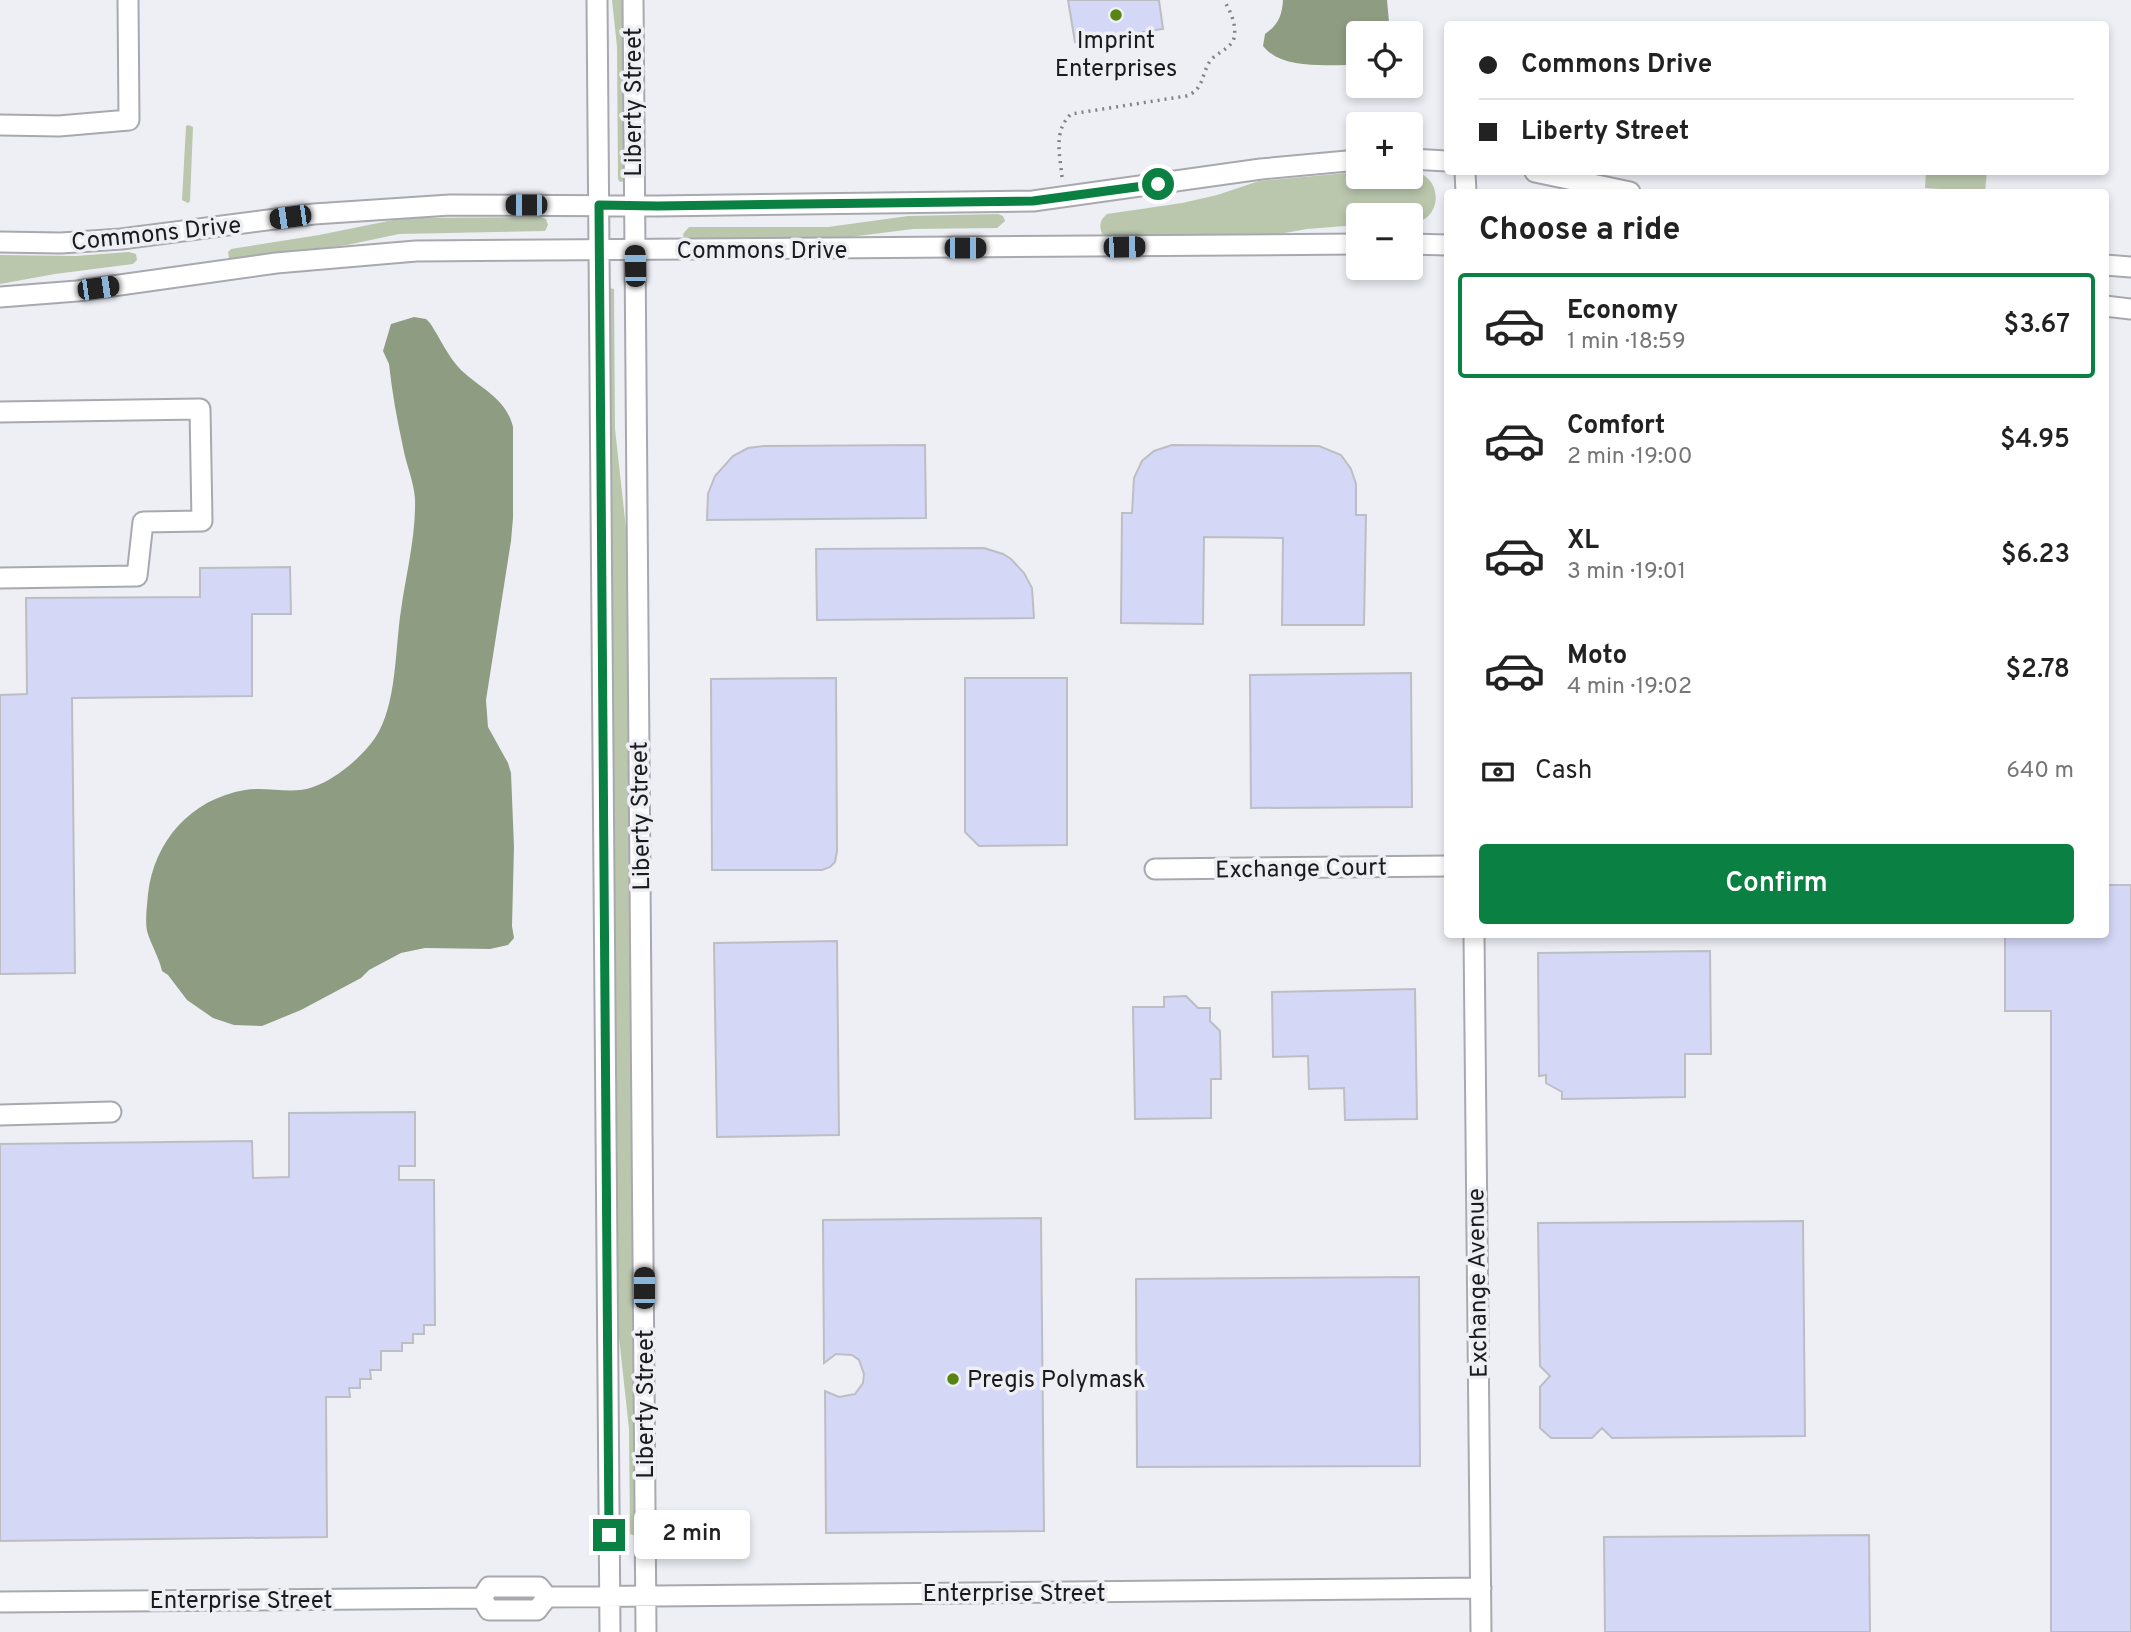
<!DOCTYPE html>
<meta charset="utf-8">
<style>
:root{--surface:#fff;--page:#f2f2f2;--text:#222;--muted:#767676;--line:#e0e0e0;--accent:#0b8043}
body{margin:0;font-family:Overpass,sans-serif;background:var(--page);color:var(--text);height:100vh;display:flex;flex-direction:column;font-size:26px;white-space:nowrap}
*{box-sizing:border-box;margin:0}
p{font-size:23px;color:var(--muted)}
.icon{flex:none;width:38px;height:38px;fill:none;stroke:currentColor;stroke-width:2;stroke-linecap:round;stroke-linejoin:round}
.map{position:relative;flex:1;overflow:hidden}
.sheet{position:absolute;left:1444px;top:189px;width:665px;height:749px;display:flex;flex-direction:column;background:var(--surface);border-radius:7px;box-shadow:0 4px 10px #0003}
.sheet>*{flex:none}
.hud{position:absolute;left:1444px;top:21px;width:665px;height:154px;border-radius:7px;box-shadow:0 4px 10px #0003;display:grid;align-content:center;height:154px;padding:0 35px;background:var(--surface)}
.tools{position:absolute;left:1346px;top:21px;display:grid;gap:14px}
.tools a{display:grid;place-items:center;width:77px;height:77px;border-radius:7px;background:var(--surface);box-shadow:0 4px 10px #0003;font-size:35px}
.end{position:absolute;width:32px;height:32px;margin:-16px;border:9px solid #0b8043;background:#fff;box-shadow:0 0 0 4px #fff}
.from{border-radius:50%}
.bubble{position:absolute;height:49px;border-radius:7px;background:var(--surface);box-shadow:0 4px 10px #0003;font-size:23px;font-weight:600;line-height:49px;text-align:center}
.car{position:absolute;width:21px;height:42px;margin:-21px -10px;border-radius:9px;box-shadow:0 0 5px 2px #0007;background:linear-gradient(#222 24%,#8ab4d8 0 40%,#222 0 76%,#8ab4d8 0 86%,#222 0)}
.hud b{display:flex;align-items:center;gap:24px;height:66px;font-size:26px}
.hud b+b{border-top:2px solid var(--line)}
.hud i{width:18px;height:18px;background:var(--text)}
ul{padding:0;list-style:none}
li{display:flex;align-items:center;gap:21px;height:105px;margin:0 14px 10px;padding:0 21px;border:4px solid transparent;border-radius:7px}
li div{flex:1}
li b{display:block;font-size:26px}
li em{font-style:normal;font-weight:600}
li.on{border-color:var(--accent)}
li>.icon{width:63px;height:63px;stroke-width:1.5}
h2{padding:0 35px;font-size:32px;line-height:84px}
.pay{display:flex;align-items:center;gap:18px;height:77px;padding:0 35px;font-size:26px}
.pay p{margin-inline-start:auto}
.primary-button{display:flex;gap:14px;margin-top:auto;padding:14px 35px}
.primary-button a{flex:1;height:80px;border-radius:7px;background:var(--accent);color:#fff;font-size:28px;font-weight:600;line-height:80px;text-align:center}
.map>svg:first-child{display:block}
</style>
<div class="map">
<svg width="2131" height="1632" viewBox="0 0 2131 1632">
<rect width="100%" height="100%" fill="#eeeff5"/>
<!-- green -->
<path fill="#bac7ad" d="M 612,0 L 622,0 L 624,181 L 620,182 L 618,179 L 617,47 Z
M 188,125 L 193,127 L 190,201 L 188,203 L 182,200 L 186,126 Z
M 1411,171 C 1445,175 1443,222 1411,223 L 1410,215 L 1358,215 L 1358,225 L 1307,229 L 1273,235 L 1109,237 L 1102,234 C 1099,225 1100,220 1107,214 L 1182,203 L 1217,195 L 1259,181 L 1358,172 L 1358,177 L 1410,177 Z
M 1926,172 L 1987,172 L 1985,192 L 1925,188 Z
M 998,214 L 1003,216 L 1005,221 L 997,228 L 913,229 L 826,240 L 688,241 L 684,239 L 683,234 L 689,227 L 828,227 L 908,216 Z
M 541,217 L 546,219 L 548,225 L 545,231 L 399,234 L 347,245 L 234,259 L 229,258 L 228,252 L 231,249 L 319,235 L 403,218 Z
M 129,252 L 136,254 L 137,260 L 133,264 L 55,274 L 0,284 L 0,255 L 75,256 Z
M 609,288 L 614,289 L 615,429 L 627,537 L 636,1536 L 630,1534 L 629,1429 L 617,1319 Z"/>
<!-- water -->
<path fill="#8e9d81" d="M 1283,0 L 1387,0 L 1390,33 L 1358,33 L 1358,65 C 1329,64 1283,71 1263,46 L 1265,34 C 1278,25 1282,16 1283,0 Z
M 414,317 L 426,319 L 430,323 C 440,338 448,357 461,370 C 481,389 506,398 513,427 L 513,518 L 511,541 L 486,700 L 488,727 L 508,763 L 511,773 L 514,847 L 512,926 L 514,938 L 508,945 L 490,949 L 425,948 L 401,953 L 369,970 L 361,978 L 301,1010 L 262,1026 L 234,1025 L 213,1018 L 187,1000 L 168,975 L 162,971 C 159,957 151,945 147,931 C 145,920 147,906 148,894 C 154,841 191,799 245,790 C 267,786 292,795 313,787 C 336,779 361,758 375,738 C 397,706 395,648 401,610 C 406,574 416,536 415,499 C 414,482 406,464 403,447 C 397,420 392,392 389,364 L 383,351 L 391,324 Z"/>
<!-- building -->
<path fill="#d4d7f6" stroke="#bdbec3" stroke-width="2" d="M 1068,0 L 1159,0 L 1163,29 L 1075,42 Z
M 925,445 L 926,518 L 707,520 L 708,494 L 715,476 L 733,456 L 748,448 L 764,446 Z
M 1172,445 L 1319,446 L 1341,455 L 1351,469 L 1356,484 L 1356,515 L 1366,515 L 1364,625 L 1282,625 L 1283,538 L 1204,537 L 1203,624 L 1121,623 L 1122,513 L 1132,513 L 1134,478 L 1142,461 L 1154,451 Z
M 984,548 L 1003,554 L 1011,559 L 1024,573 L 1032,588 L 1034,618 L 817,620 L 816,549 Z
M 290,567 L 291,614 L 252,614 L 252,696 L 72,698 L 75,973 L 0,974 L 0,695 L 27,694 L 26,598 L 200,597 L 200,568 Z
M 1411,673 L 1412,807 L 1251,808 L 1250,675 Z
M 836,678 L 837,851 L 835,862 L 830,867 L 822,870 L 712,870 L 711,679 Z
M 965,678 L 1067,678 L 1067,845 L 979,846 L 965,832 Z
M 2105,885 L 2131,885 L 2131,1632 L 2051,1632 L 2051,1011 L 2005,1011 L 2005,934 L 2105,934 Z
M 837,941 L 839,1135 L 717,1137 L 714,943 Z
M 1710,951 L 1711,1054 L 1685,1054 L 1685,1097 L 1562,1099 L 1562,1092 L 1546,1083 L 1546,1075 L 1539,1076 L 1538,953 Z
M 1415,989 L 1417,1119 L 1345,1120 L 1344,1088 L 1309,1089 L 1308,1056 L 1273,1057 L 1272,992 Z
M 1186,996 L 1198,1008 L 1210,1008 L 1210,1021 L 1220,1031 L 1221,1079 L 1211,1079 L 1211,1118 L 1135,1119 L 1133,1007 L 1164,1007 L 1164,997 Z
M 415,1112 L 415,1166 L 399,1166 L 399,1180 L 434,1180 L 435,1325 L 424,1325 L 424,1334 L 413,1334 L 413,1343 L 402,1343 L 402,1351 L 381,1351 L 381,1370 L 370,1370 L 371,1379 L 360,1379 L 360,1388 L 349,1388 L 350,1397 L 326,1397 L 327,1537 L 0,1541 L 0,1144 L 252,1141 L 253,1178 L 289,1177 L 289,1113 Z
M 1041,1218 L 1044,1531 L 826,1533 L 825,1391 L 839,1397 L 855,1394 L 863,1383 L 864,1374 L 859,1360 L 852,1355 L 836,1354 L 824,1363 L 823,1220 Z
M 1803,1221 L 1805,1436 L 1612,1438 L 1602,1428 L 1592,1438 L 1551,1438 L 1540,1428 L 1540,1387 L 1550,1376 L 1540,1366 L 1538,1223 Z
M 1419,1277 L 1420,1466 L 1137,1467 L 1136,1279 Z
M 1869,1535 L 1870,1632 L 1605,1632 L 1604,1537 Z"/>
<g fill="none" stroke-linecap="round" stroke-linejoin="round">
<defs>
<path id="minor" d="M 597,0 C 603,544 604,1088 610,1632
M 633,0 L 646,1632
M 0,125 L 59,126 L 129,120 L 128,0
M 1410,159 L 1447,161
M 1465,172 L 1466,192
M 1535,172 L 1630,192
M 0,242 L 61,243 L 121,239 L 314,214 L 450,205 L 657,206 L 1033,201 L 1261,169 L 1358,160
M 1410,244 L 1447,245
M 2105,265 L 2131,267
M 0,297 L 77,291 L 276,263 L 416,251 L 1358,244
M 2105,306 L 2131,309
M 0,412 L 200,409 L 202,521 L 143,522 L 137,576 L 0,578
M 1155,869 L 1447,866
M 1474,934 L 1481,1632
M 0,1115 L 111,1112
M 547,1597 L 1481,1588
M 482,1598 L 489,1610 L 537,1610 L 547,1597
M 482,1598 L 489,1587 L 539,1587 L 547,1597
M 0,1602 L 482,1598"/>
</defs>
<!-- minor casing -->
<use href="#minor" stroke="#a8a9af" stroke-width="23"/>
<!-- path -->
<path stroke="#828387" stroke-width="3.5" stroke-dasharray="2 5" stroke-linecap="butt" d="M 1062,177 C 1060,155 1053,131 1071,114 L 1186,96 C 1204,90 1201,75 1210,61 C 1217,52 1231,49 1234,38 C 1237,24 1230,11 1224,0"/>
<!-- minor -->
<use href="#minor" stroke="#fff" stroke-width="19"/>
</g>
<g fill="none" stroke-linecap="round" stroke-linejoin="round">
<!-- route -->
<path stroke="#0b8043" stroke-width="9" d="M 609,1535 L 599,205 L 657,206 L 1033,201 L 1158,184"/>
</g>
<!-- markers -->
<g fill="#578412" stroke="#eeeff5" stroke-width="2.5">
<circle cx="1116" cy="15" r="7"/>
<circle cx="953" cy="1379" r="7"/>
</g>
<g text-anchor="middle" stroke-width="7" stroke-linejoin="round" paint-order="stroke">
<!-- poi labels -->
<g font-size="24" fill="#1b1b1e" stroke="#eeeff5">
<text x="1116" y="48">Imprint<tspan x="1116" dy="28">Enterprises</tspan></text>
<text x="967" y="1387" text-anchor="start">Pregis Polymask</text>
</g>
<!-- street labels -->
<g font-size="24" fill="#1b1b1e" stroke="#eeeff5">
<text transform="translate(633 102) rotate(-90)" y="8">Liberty Street</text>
<text transform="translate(156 233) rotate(-6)" y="8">Commons Drive</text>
<text x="762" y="258">Commons Drive</text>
<text transform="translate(640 816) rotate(-91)" y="8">Liberty Street</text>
<text transform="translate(1301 868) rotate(-1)" y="8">Exchange Court</text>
<text transform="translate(1477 1283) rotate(-91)" y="8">Exchange Avenue</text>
<text transform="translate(645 1404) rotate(-90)" y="8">Liberty Street</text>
<text x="1014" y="1601">Enterprise Street</text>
<text x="241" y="1608">Enterprise Street</text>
</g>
</g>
</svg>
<div class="tools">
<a><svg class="icon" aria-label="locate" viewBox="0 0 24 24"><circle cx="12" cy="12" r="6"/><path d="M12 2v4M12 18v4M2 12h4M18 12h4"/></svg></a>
<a>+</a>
<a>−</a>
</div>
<i class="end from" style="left:1158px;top:184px"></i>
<i class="end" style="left:609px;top:1535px"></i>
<div class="bubble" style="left:634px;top:1510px;width:116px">2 min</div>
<i class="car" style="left:526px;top:205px;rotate:270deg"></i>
<i class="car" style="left:290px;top:217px;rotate:262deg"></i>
<i class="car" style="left:1124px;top:247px;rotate:89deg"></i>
<i class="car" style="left:965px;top:248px;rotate:90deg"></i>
<i class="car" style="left:635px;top:266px;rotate:359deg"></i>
<i class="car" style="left:98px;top:288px;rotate:82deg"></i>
<i class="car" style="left:644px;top:1288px;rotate:0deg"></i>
<div class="hud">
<b><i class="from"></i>Commons Drive</b>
<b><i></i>Liberty Street</b>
</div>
<section class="sheet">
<h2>Choose a ride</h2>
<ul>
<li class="on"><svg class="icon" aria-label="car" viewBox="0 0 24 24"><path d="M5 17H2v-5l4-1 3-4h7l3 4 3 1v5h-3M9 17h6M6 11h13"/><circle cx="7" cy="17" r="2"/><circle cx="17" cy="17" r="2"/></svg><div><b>Economy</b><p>1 min · 18:59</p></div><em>$3.67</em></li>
<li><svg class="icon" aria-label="car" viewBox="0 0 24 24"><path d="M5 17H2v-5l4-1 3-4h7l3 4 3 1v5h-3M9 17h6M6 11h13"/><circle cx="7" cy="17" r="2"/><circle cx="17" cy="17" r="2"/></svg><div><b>Comfort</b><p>2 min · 19:00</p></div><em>$4.95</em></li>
<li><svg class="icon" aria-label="car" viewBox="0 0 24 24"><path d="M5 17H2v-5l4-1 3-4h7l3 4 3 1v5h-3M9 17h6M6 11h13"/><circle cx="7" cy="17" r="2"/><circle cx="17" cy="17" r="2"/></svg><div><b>XL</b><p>3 min · 19:01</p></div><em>$6.23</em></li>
<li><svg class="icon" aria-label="car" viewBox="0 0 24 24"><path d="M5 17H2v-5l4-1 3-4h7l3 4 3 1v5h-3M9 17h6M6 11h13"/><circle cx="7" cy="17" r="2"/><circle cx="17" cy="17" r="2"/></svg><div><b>Moto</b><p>4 min · 19:02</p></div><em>$2.78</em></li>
</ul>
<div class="pay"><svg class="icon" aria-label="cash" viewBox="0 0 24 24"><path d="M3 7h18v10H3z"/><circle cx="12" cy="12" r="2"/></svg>Cash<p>640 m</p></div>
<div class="primary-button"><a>Confirm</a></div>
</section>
</div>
